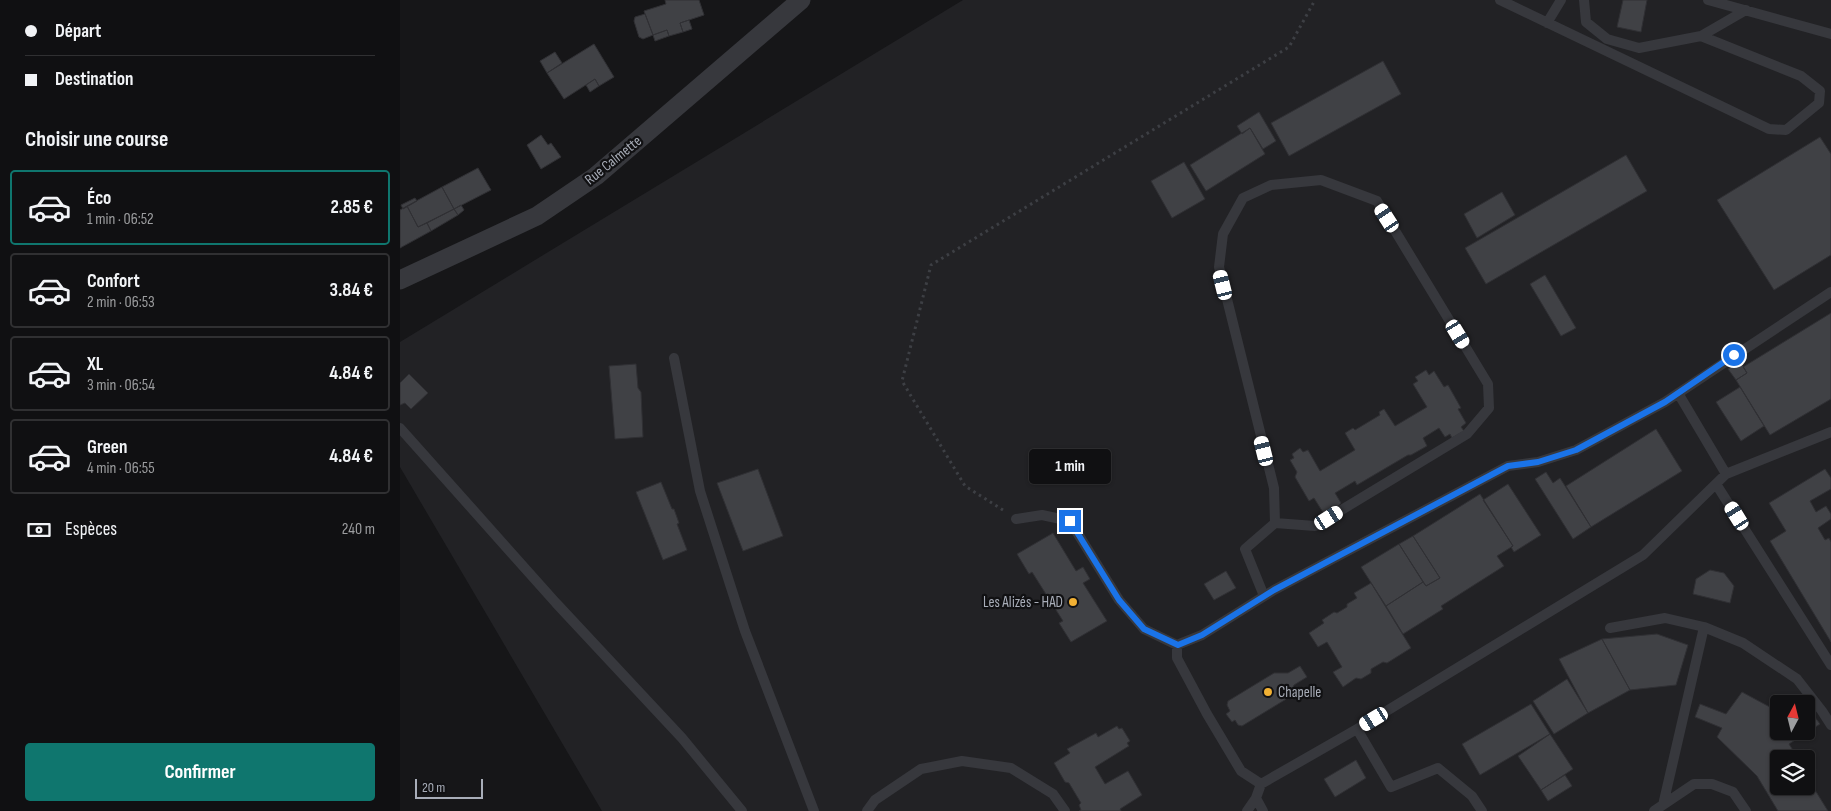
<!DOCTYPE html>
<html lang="fr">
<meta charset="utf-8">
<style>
:root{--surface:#101012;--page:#1e1e20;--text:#f1f3f6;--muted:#9c9d9f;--line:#303032;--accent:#0f766e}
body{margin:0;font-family:"Sofia Sans Condensed",sans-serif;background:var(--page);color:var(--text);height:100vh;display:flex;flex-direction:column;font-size:19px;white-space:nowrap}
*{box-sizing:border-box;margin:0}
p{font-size:16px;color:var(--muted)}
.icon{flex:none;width:28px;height:28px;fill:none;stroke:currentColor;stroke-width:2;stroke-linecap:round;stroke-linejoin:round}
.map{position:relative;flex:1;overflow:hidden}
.sheet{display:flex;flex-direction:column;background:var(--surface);width:400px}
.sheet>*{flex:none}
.banner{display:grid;align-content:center;height:110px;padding:0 25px;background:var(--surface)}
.needle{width:32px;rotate:7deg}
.tools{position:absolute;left:1370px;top:695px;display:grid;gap:10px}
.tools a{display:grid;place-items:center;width:45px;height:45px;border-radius:5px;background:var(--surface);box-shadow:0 1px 4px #0004,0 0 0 1px var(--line);font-size:25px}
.scale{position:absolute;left:15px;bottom:12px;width:68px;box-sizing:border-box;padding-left:5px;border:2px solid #a8adb8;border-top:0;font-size:14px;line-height:18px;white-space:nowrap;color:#a8adb8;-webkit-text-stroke:4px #111113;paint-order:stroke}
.end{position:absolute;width:22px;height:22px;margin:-11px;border:6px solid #1a73e8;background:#fff;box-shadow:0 0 0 2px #fff}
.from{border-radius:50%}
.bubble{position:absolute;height:35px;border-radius:5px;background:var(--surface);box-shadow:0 1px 4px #0004,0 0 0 1px var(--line);font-size:16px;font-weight:700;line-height:35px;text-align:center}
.car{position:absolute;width:15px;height:30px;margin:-15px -8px;border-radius:6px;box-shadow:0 0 4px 1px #0007;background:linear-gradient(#fff 24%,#345 0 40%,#fff 0 76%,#345 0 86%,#fff 0)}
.banner b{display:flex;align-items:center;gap:18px;height:48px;font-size:19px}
.banner b+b{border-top:1px solid var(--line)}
.banner i{width:12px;height:12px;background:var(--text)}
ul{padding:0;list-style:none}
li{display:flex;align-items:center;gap:15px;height:75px;margin:0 10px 8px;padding:0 15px;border:2px solid var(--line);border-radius:5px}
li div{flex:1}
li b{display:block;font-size:19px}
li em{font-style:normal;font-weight:700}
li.on{border-color:var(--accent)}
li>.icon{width:45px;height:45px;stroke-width:1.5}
h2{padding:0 25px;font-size:22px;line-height:60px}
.pay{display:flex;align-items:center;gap:12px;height:55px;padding:0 25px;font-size:19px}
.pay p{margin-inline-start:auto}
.primary-button{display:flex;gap:10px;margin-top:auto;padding:10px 25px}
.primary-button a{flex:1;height:58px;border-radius:5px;background:var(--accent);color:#fff;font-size:20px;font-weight:700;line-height:58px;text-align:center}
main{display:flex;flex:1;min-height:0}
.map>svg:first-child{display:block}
</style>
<main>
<section class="sheet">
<div class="banner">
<b><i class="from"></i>Départ</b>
<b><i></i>Destination</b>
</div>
<h2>Choisir une course</h2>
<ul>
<li class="on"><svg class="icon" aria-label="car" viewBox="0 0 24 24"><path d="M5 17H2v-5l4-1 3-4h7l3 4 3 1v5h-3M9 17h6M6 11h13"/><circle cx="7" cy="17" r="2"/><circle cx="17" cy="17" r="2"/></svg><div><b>Éco</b><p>1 min · 06:52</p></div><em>2.85 €</em></li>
<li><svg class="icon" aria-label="car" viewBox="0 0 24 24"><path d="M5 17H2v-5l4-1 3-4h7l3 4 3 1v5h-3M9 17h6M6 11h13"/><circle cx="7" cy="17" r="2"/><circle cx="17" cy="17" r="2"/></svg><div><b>Confort</b><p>2 min · 06:53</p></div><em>3.84 €</em></li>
<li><svg class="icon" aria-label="car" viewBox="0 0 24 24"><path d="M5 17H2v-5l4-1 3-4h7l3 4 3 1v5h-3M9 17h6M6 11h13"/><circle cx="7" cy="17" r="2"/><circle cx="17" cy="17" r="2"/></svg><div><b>XL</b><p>3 min · 06:54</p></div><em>4.84 €</em></li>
<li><svg class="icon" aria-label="car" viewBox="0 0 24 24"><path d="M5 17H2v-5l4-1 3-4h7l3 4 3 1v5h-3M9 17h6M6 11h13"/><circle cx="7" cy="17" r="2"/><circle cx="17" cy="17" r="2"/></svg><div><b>Green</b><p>4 min · 06:55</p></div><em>4.84 €</em></li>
</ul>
<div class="pay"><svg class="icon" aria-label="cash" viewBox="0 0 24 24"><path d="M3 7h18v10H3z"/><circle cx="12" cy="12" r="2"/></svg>Espèces<p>240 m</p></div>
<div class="primary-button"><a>Confirmer</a></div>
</section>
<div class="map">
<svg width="1431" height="811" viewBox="0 0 1431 811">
<rect width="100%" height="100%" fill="#161618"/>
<!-- built -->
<path fill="#222225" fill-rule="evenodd" d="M 563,0 L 1431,0 L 1431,811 L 202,811 L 0,467 L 0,342 ZM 1379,704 L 1406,704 L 1406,731 L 1379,731 ZM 1379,759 L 1406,759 L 1406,786 L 1379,786 Z"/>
<!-- building -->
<path fill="#404145" stroke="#303034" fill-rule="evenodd" d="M 265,0 L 299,0 L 304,15 L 280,23 L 283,32 L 269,36 L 267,30 L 253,35 L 244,11 L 266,4 Z
M 1223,0 L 1247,0 L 1241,32 L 1217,27 Z
M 245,14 L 253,35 L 243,39 L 239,37 L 234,21 L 235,17 Z
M 289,20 L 292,29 L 283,32 L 280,23 Z
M 267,30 L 269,36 L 255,41 L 253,35 Z
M 194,44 L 214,77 L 199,86 L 195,79 L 164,99 L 147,73 Z
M 155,52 L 162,63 L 147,73 L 140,61 Z
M 983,61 L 1001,94 L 889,156 L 871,123 Z
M 195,79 L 199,86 L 190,92 L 186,85 Z
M 859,112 L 876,141 L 863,149 L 850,128 L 842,134 L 837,126 Z
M 850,128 L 865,154 L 806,191 L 790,165 Z
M 141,135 L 148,145 L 151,143 L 161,157 L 141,169 L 127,145 Z
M 1420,137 L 1431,154 L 1431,255 L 1374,290 L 1317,200 Z
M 1226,155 L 1247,191 L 1086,284 L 1065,248 Z
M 784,162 L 805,199 L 772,218 L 751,181 Z
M 78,168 L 91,190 L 54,209 L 42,187 Z
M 42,187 L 54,209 L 18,227 L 7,206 Z
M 1102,192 L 1115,215 L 1077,238 L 1064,214 Z
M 15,198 L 17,201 L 3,209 L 1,205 Z
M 61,205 L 64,210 L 58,215 L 54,209 Z
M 7,206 L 18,227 L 27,223 L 31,231 L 0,248 L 0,210 Z
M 54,209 L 58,215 L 31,231 L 27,223 Z
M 1145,275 L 1176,328 L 1161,336 L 1130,284 Z
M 1431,313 L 1431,399 L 1370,435 L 1336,380 L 1347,373 L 1343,367 Z
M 1340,361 L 1347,373 L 1336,380 L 1328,369 Z
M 236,364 L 238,388 L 241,392 L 243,437 L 215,439 L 209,366 Z
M 1026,370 L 1029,375 L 1034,371 L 1044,387 L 1048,385 L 1061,408 L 1058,409 L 1066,423 L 1061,427 L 1064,431 L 1052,438 L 1050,434 L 1045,437 L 1039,428 L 1023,438 L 1027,446 L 1011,455 L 1008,455 L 957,485 L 955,481 L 935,493 L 941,503 L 938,506 L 939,508 L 931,513 L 927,512 L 924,514 L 914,498 L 909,501 L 895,477 L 897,472 L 890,460 L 894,458 L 892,454 L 900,448 L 903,452 L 908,450 L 920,471 L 955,450 L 945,433 L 953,428 L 955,430 L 980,415 L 979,412 L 984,409 L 995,426 L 1027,407 L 1013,384 L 1018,381 L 1015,377 Z
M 9,374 L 28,393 L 11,409 L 5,403 L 0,405 L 0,383 Z
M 1340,387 L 1364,426 L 1341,441 L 1316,402 Z
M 1256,429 L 1282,471 L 1191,527 L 1166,486 Z
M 358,469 L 383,536 L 343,551 L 317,483 Z
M 1425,469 L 1431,478 L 1431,489 L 1410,501 L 1416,512 L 1426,506 L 1431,514 L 1431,519 L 1418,528 L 1425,540 L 1429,538 L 1431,542 L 1431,642 L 1370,541 L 1386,531 L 1369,503 Z
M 1146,472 L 1153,483 L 1160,478 L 1191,527 L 1173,539 L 1135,479 Z
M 261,482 L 272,509 L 274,509 L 279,523 L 277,524 L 287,550 L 263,560 L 236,492 Z
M 1108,484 L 1141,535 L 1114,552 L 1111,547 L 1113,546 L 1083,500 Z
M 1080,494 L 1113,546 L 1097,556 L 1104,566 L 1041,606 L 1043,609 L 1003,634 L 986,606 L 1023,582 L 1026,586 L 1040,578 L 1013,536 Z
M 653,533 L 676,571 L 683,567 L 690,579 L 683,583 L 707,621 L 671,642 L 659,623 L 663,621 L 632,572 L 629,574 L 617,554 Z
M 1013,536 L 1040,578 L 1026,586 L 999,544 Z
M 999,544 L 1023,582 L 986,606 L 961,567 Z
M 1310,570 L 1324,573 L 1334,586 L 1330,603 L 1293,594 L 1296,579 Z
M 826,571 L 836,588 L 814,600 L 804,584 Z
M 971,583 L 1011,648 L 987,663 L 983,662 L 971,669 L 971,673 L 961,679 L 956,678 L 943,687 L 933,672 L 942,667 L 927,642 L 918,647 L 909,633 L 924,623 L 922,620 L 934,612 L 937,613 L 947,607 L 947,604 L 957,598 L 954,593 Z
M 1257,634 L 1288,645 L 1276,685 L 1230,690 L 1202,639 Z
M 1202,639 L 1230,690 L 1188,713 L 1159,659 Z
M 900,666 L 907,677 L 894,685 L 888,698 L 842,726 L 838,725 L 835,720 L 832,722 L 826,714 L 830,711 L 827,705 L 828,701 L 874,673 L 888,673 Z
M 1167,679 L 1188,713 L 1154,734 L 1133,701 Z
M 1342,692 L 1379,712 L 1373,722 L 1379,728 L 1379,731 L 1383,733 L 1385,731 L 1406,731 L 1406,710 L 1408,708 L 1420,724 L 1389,744 L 1396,755 L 1404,749 L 1416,770 L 1407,777 L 1428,811 L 1378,811 L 1357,776 L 1317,737 L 1322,728 L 1295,717 L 1300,704 L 1326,714 ZM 1379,759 L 1406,759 L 1406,786 L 1379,786 Z
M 1131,704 L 1150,734 L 1080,775 L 1062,744 Z
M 717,726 L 719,729 L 722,728 L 730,741 L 727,743 L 729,746 L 695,767 L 705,784 L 728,771 L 742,795 L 720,809 L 721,811 L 679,811 L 681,810 L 679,805 L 681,803 L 669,783 L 665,782 L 654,763 L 670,753 L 667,749 L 696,733 L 698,737 Z
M 1150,734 L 1173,769 L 1141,790 L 1118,756 Z
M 956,760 L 966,778 L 935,797 L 924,779 Z
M 1165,775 L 1172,786 L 1148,801 L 1141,790 Z"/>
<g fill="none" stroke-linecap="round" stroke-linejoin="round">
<!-- path -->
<path stroke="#3d3f44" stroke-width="3" stroke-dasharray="2.5 4" stroke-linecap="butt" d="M 603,510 L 565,486 L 502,381 L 531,265 L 889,47 L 915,0"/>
<!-- lane -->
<path stroke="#37383d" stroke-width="10" d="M 1100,0 L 1369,129 L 1386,130 L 1419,103 L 1420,91 L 1401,76 L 1301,36 L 1239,48 L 1207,39 L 1186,22 L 1184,0
M 1308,0 L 1431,34
M 1147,23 L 1161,0
M 1301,36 L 1346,10
M 274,358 L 300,491 L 345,631 L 414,811
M 1278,393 L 1326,474
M 0,428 L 156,603 L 282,738 L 342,811
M 1316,484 L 1431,665
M 616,519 L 642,515 L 670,521 L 719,600 L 744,629 L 777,645 L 802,635 L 874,590 L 1108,466 L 1138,462 L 1176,450 L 1265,402 L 1431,292
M 864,596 L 845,549 L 875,523 L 874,488 L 819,267 L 823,234 L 843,198 L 871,185 L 921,180 L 977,201 L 1088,384 L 1089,408 L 1067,434 L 915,526 L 875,523
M 1210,628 L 1265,618 L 1304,627
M 777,645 L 777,658 L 807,714 L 841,771 L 861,784
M 957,729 L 991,787 L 1038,768 L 1072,796 L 1082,811
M 856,798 L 863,811
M 1263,805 L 1304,627 L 1343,643 L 1397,679 L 1422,711 L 1431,725
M 467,811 L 475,800 L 521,769 L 562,761 L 611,768 L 653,794 L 665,811
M 847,811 L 856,798 L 861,784 L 957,729 L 1243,555 L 1326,474 L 1431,432
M 1254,811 L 1294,784 L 1312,784 L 1333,792 L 1346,811"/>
<!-- street -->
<path stroke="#37383d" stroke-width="19" d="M 0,280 L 137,216 L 196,176 L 401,0"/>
</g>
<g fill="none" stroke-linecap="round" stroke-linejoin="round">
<!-- route -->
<path stroke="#1a73e8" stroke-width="6" d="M 670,521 L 719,600 L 744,629 L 778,645 L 802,635 L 874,590 L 1108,466 L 1138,462 L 1176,450 L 1265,402 L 1334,355"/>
</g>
<!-- markers -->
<g fill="#f2b134" stroke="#111113" stroke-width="2">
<circle cx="673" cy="602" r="5"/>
<circle cx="868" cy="692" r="5"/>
</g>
<g text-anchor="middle" stroke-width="4.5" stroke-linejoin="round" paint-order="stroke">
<!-- street labels -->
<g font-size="15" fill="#a8adb8" stroke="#111113">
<text transform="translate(213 160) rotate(-39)" y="5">Rue Calmette</text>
</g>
<!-- poi labels -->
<g font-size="15" fill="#a8adb8" stroke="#111113" text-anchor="end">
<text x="663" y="607">Les Alizés - HAD</text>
<text x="878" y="697" text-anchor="start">Chapelle</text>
</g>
</g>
</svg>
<div class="tools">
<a><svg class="needle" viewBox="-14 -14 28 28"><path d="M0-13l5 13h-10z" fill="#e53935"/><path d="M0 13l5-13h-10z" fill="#9c9d9f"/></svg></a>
<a><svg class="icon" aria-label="layers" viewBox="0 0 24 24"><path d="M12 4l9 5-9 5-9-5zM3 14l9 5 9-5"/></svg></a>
</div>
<div class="scale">20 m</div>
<i class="end from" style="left:1334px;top:355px"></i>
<i class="end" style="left:670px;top:521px"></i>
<div class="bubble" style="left:629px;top:449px;width:82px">1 min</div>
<i class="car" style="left:987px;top:218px;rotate:327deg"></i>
<i class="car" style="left:823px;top:285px;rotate:346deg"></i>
<i class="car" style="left:1058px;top:334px;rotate:149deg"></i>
<i class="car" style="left:864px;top:451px;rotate:346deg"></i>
<i class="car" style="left:1337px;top:516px;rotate:328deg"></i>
<i class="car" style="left:929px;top:518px;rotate:58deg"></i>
<i class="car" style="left:974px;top:719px;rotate:239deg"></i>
</div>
</main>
